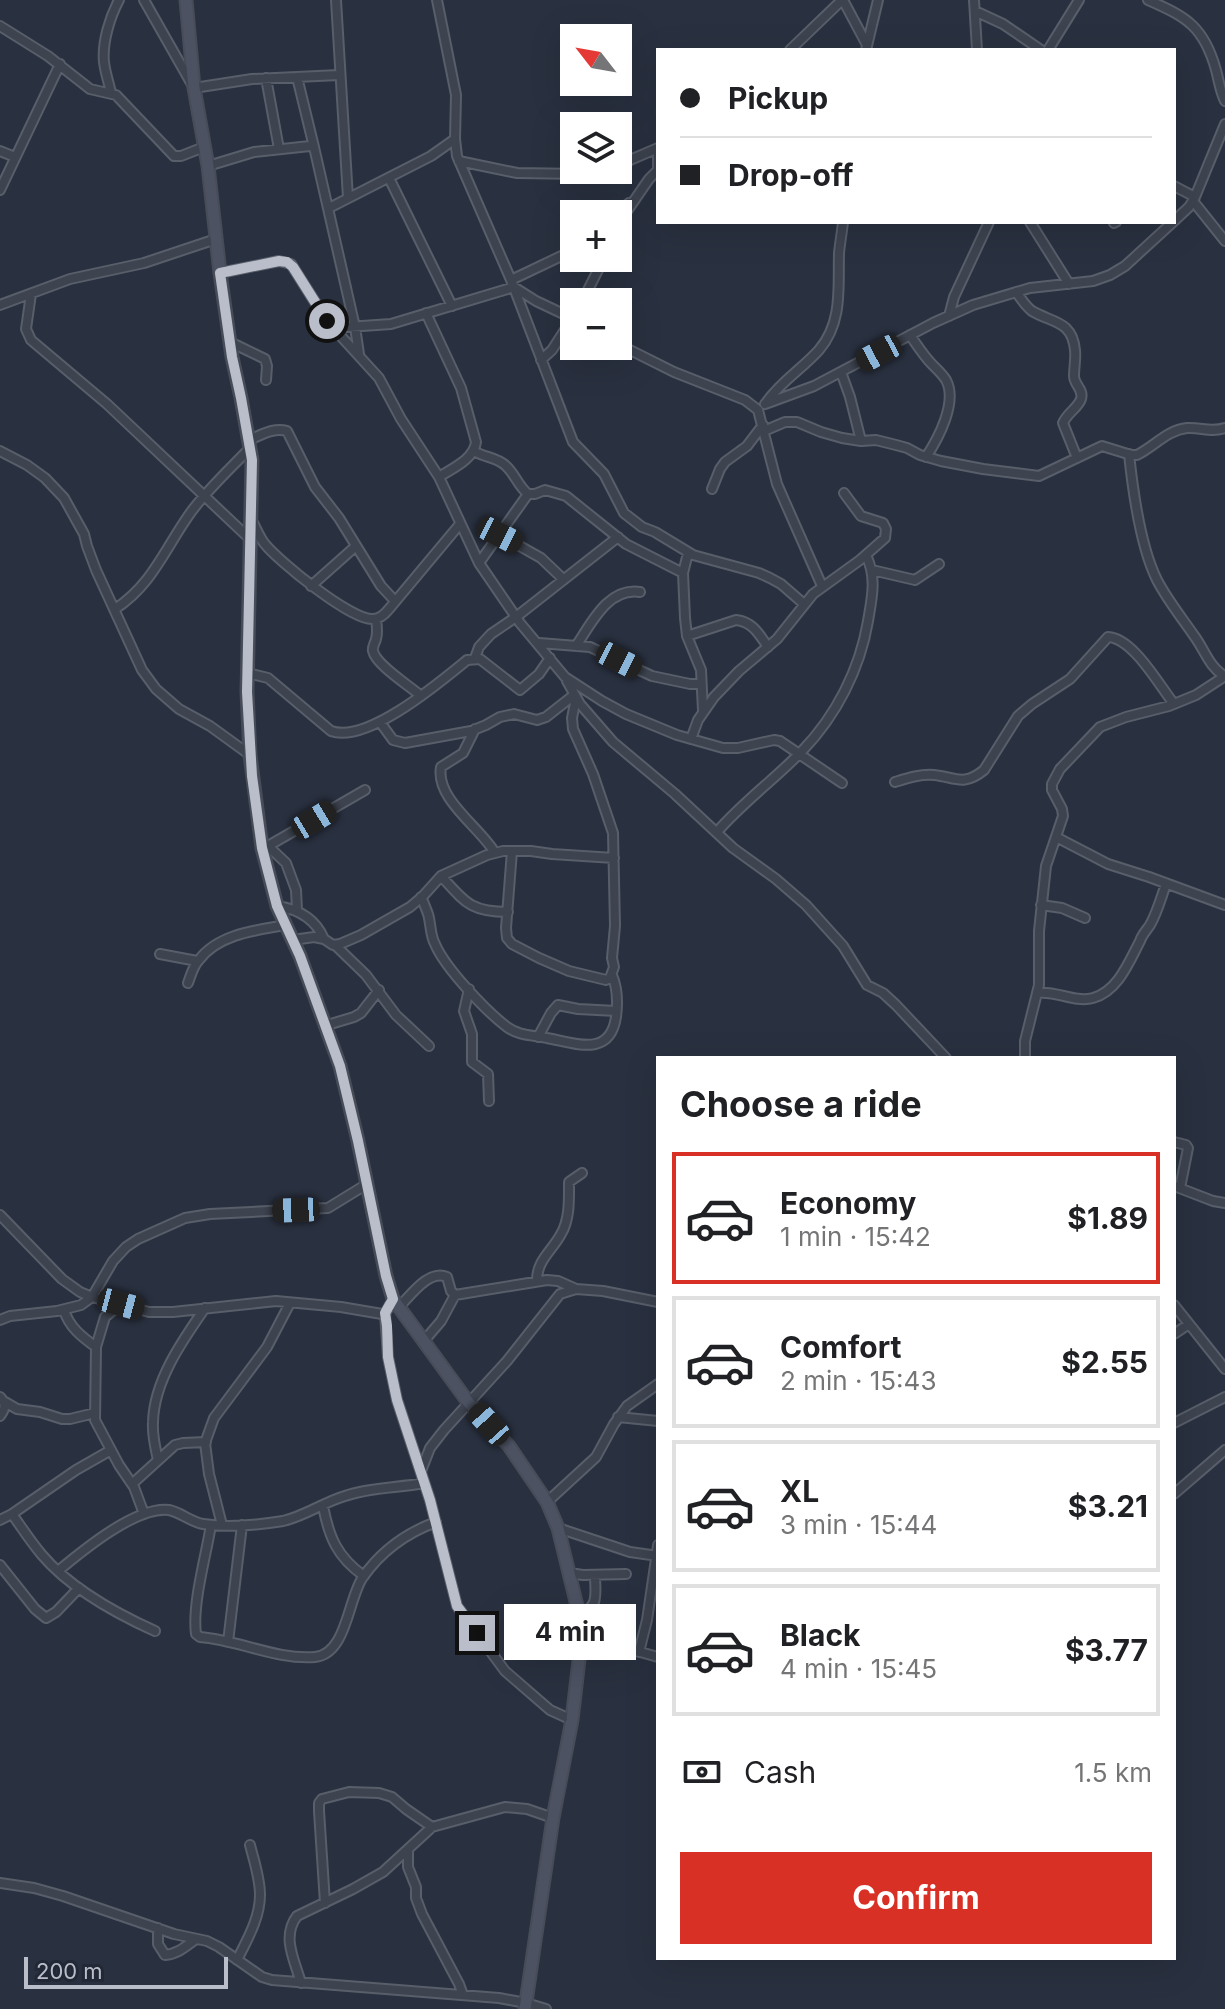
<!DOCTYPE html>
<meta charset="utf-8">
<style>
:root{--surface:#fff;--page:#f2f2f2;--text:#202124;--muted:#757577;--line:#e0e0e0;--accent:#d93025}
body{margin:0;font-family:Inter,sans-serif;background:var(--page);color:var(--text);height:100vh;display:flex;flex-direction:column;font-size:30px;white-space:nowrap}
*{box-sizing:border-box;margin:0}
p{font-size:26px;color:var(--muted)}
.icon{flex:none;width:44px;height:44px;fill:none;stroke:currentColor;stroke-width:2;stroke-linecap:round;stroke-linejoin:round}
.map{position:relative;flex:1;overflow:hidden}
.drawer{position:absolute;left:656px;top:1056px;width:520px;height:904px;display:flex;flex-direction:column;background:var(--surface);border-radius:0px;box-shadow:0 8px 32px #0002}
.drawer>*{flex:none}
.banner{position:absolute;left:656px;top:48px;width:520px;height:176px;border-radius:0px;box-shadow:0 8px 32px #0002;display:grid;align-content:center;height:176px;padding:0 24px;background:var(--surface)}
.needle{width:52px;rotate:301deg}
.controls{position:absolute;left:560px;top:24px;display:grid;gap:16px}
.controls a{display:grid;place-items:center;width:72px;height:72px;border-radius:0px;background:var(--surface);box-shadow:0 8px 32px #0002;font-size:40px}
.scale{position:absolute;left:24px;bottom:20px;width:204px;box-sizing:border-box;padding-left:8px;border:4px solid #babeca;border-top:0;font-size:22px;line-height:28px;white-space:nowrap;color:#babeca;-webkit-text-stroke:6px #222835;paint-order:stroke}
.end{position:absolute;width:36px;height:36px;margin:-18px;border:10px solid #babeca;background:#111;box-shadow:0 0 0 4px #111}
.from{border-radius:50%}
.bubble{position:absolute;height:56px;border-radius:0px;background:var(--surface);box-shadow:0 8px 32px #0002;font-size:26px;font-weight:700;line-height:56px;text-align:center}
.car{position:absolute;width:24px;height:48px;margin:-24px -12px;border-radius:10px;box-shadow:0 0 6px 2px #0007;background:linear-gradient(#222 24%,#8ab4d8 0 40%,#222 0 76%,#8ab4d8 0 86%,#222 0)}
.banner b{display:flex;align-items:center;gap:28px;height:76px;font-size:30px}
.banner b+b{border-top:2px solid var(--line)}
.banner i{width:20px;height:20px;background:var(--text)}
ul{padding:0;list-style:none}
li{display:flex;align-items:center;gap:24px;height:132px;margin:0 16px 12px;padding:0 8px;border:4px solid var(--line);border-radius:0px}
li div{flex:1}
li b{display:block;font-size:30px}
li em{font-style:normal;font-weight:700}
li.selected{border-color:var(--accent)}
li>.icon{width:72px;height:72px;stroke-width:1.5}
h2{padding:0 24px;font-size:36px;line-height:96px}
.pay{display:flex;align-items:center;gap:20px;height:88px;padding:0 24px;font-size:30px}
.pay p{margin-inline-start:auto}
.primary-button{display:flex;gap:16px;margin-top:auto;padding:16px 24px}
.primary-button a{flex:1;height:92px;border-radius:0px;background:var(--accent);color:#fff;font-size:32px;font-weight:700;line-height:92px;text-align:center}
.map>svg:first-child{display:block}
</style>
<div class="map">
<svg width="1225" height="2009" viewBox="0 0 1225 2009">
<rect width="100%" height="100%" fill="#29303f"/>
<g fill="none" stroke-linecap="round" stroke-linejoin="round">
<defs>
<path id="street" d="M 144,0 L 194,88 L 252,79 L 339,75
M 336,0 L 348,198
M 437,0 L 456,95 L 455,139 L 457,156 L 511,280 L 573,442 L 604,474 L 624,513 L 642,527 L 655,532 L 693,555 L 759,573 L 770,578 L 781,584 L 804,604
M 843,0 L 867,45
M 974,0 L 977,50
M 1148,0 C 1187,17 1204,27 1216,70 C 1219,81 1220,91 1225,101
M 975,11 L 1003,24 L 1041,50
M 0,26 L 48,56 L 90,89 L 116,95 L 174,156 L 181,156 L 204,147
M 790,50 L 842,0
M 866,50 L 878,0
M 1048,50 L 1079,0
M 297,77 L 314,147
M 266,78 L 279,149
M 111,93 C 109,83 105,72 104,62 C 102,42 110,17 119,0
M 0,151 L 15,157
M 459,161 L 517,173 L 581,174 L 607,178 L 630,160 L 658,148
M 208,166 L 254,152 L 310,146 L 314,147 L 355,327 L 359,354
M 658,171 L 658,154
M 389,178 L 452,306
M 1174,186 L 1195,197
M 0,190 L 60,64
M 1193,201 L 1225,241
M 329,208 L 431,156 L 455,139
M 616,214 L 629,203
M 1174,221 L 1189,207 L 1195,197 L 1225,124
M 1030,222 L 1069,284
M 1114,223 L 1116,222
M 618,224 L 649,179 L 658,170
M 220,273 L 279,261 L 291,264 L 327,321 L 379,378 L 401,419 L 439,477 L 479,563 L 520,623 L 565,677 L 602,701 L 626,714 L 677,735 L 723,748 L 738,748 L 774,740 L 780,741 L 842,783
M 511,280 L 574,250
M 1016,292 C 1021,298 1025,306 1032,311 C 1052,323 1072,320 1075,350 C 1076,359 1074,367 1074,376 C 1074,385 1084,389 1081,399 C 1078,408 1067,413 1063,423 L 1077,458
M 31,294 L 26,329 L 31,340 L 107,404 L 251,540
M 582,302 L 604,258
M 0,305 L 70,279 L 144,263 L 216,239
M 426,313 L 461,388 L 476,442 C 474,459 453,468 439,477
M 949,316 L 954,297 L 989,222
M 333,328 L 391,324 L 514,287 L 536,301 L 574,319
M 910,335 C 916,344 922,353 929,361 C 934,367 941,372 946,380 C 958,402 938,439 926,457
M 230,342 L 265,359 L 267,366 L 266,380
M 618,344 L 674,372 L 745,400 L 758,410 L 777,484 L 822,586
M 541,360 L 552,350 L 572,319
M 841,372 L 850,397 L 861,441
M 766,403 C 780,382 802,369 819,350 C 843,322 838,287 839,253 C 840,243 842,232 843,222
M 765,404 L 814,386 L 933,323 L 973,305 L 1030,288 L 1093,281 L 1110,275 L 1125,266 L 1173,222
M 764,431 L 785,422 L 797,422 L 821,432 L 842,438 L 861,441 L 876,440 L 896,445 L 907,448 L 920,455 L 941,461 L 983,469 L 1039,476 L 1102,446 L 1131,455 L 1137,455 C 1155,446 1167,430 1187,428 C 1201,427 1211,433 1225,428
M 249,440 C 261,435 274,427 287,431 L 315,487 L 339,518 L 381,586 L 395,601
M 0,451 L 27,465 L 45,478 L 64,498 L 84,534 L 87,546 L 96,570 L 142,670 L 156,689 L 179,709 L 210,726 L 250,755
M 474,451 C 485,458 497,457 506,466 C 515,474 518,486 528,494 L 535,494 L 545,490 L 566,496 L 626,544 L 683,573
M 1129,454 C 1133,492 1140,546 1157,580 C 1168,601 1182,618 1195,637 C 1205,651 1209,666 1224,676
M 712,489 L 720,469 L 725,462 L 747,446 L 763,425
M 252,521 C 256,528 259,536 264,543 C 278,561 352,621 373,619 C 380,619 385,614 389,609 L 460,524
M 500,535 L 541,558 L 563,579
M 688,553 L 683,573 L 685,618 L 687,636 L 701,670 L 703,711
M 479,563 L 528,494
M 872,570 L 915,580 L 939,564
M 311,586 L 356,546
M 115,609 C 153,584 165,548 191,512 C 208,489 230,469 250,448
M 376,619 C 377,626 378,632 376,639 C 375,643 372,647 373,651 C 376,665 410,686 421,696
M 687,636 L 736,620 C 753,622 759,634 768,647
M 539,643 L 590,647 L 652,676 L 690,684 L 701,684
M 576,646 C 591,624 608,587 640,592
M 475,658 L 479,647 L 491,634 L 516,617 L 618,537
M 247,673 L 268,678 L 331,731 C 367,744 440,682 467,660 L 480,659 L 520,690 L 539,674 L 550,658
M 567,681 L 580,704 L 613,742 L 675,794 L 733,848 L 776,879 L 806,905 L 843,946 L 867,985 L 883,993 L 896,1005 L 946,1058
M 380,722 L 393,740 L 405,743 L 471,731 L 486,725 L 500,717 L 514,714 L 537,720 L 546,717 L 574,695
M 475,729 L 463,753 L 441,767 C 435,799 481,828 495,853
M 691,739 L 698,720 L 714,697 L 739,671 L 777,639 L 813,594 L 860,560 L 885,538 L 886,529 L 883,523 L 861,516 L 844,493
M 895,782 C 908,778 920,774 934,775 C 955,777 963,787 984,770 L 1018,716 L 1032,704 L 1070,679 L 1108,637 C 1133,638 1159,685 1174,704
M 717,832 C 743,802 775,779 802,751 C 836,716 860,669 868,621 C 872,597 877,578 866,555
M 1056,837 L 1108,864 L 1149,877 L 1225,905
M 268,846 L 365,790
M 263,847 L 268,846 L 286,863 L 296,890 L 297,910
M 512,851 L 506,928 L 507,938 L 512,944 L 539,958 L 569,971 L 606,980 L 610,978 L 614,967 L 612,958 L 615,926 L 613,833 L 593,774 L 573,729 L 572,718 L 576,698
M 441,876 C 465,902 470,912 508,912
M 421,897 C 424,903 426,909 428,914 C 431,924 430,935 435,944 C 445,968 486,1011 507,1027 C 519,1036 533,1035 547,1038 C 575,1043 610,1058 616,1017 C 618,1002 618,989 612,975
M 1041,905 L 1062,908 L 1085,918
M 277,906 C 298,909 315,918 324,939
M 293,940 L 314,937 L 324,939 L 333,945 L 340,944 L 361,935 L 410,907 L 423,896 L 441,876 L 487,855 L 503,851 L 531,851 L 552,854 L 614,858
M 335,945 L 366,975 L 396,1015 L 429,1046
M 160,954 L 197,961
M 188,983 C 191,975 193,966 199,960 C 218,934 257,930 286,925
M 469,989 L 464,1011 L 472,1034 L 472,1062 L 488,1074 L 489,1101
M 1037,993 C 1056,990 1074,1003 1093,998 C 1118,991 1129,962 1140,941 C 1142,935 1146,931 1150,925 C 1157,913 1161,898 1166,884
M 324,1026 L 354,1017 L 361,1013 L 379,990
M 538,1037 L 551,1013 L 558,1005 L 578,1009 L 616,1011
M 1025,1058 L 1025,1041 L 1039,985 L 1039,931 L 1046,866 L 1063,816 L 1062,809 L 1052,790 L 1052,784 L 1060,769 L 1100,727 L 1126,717 L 1169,706 L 1196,695 L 1225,676
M 1174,1142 L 1186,1145 L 1188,1148 L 1180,1188
M 1174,1186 L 1213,1201 L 1225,1203
M 0,1215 L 62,1279 L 80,1292 L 92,1297 L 149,1312 L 173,1312 L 276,1301 L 341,1307 L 382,1314 L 386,1312 L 393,1299
M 537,1280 C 537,1260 552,1251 561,1234 C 570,1219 569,1199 569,1182 L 582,1173
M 1174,1305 L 1225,1369
M 399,1307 C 411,1295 429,1269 447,1277 L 451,1291 L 455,1295 L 547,1280 L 558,1281 L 576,1289
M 64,1310 C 69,1327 82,1337 96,1347 L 95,1420 L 119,1465 L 134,1487 L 144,1514
M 385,1313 L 388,1357 L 397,1400 L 430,1500 L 457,1606 L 505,1671 L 550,1710 L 572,1720
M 0,1320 L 10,1316 L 57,1311 L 81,1305 L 92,1297 L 113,1261 L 126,1247 L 138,1239 L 185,1218 L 210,1214 L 328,1208 L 367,1184
M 1174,1334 L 1189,1324
M 423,1342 L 441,1321 L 455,1295
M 96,1347 L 105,1317 L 121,1304
M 0,1397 C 7,1404 5,1409 0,1416
M 5,1402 L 17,1409 L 40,1412 L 62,1419 L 70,1419 L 95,1413
M 618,1417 L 658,1421
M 1174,1423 L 1225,1397
M 158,1460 C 155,1447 152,1435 153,1422 C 154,1381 182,1341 205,1308
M 421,1471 L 430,1448 L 444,1430 L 507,1361 L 560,1294 L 576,1289 L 603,1291 L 658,1302
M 132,1484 L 175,1445 L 183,1443 L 206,1442
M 1174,1494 L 1225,1450
M 547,1502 L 596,1457 L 614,1424 L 627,1406 L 658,1384
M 323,1506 C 329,1537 337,1557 364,1576
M 12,1514 C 22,1528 31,1542 42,1555 C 71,1589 115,1613 155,1631
M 0,1520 L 12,1514 L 76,1470 L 111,1450
M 211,1525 C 206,1556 192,1604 196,1634 L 200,1637 C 239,1640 276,1660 315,1657 C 347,1654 348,1598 363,1577 C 382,1550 406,1533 436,1522
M 222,1525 L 209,1474 L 205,1443 L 214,1418 L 267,1347 L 290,1303
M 558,1528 L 630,1552 L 658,1556
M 0,1565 L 35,1609 L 46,1618 L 56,1612 L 79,1588
M 58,1571 C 82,1551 136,1506 169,1510 C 180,1512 191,1522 203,1524 C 228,1528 258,1525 283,1521 C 305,1516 324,1502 345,1496 C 370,1487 398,1488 424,1483
M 569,1573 L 583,1575 L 626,1574
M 579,1614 C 600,1607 595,1594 595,1575
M 581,1640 L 608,1643 L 658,1657
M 228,1642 L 242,1525
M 639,1652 L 647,1620 L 658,1545
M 408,1850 L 408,1867 L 416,1887 L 416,1898 L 422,1914 L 459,1984 L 463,1995
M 0,1883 L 34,1888 L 63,1896 L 174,1934 L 207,1941 L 219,1947 L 262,1977 L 272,1980 L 499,1998 L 526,2003 L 546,2009
M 325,1903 L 319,1811 L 319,1803 L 322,1799 L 349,1792 L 379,1793 L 392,1797 L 406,1809 L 432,1827
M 158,1928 L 158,1944 L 165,1955 C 178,1954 186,1946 196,1939
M 237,1960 C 247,1940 260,1918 260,1895 C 260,1878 254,1861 250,1845
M 301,1983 C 295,1961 281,1937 297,1916 L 353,1889 L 383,1872 L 432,1827 L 505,1807 L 527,1809 L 553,1818"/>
<path id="secondary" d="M 186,0 L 194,88 L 208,166 L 220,273 L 232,357 L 241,398 L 252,460 L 247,692 L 250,755 L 262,848 L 277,906 L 300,956 L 340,1066 L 358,1141 L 386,1276 L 393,1299 L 468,1402 L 509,1446 L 547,1502 L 558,1528 L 579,1614 L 581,1640 L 579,1660 L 572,1720 L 553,1818 L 525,2009"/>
</defs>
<!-- street casing -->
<use href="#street" stroke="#585e6a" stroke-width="12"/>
<!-- secondary casing -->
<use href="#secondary" stroke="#474c58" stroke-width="15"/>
<!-- street -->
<use href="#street" stroke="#3d434f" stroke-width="8"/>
<!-- secondary -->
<use href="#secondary" stroke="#4c5262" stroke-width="11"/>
</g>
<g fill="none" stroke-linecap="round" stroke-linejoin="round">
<!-- route -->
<path stroke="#babeca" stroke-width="10" d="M 327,321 L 293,267 L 287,262 L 279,261 L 220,273 L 232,357 L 241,398 L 252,460 L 247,692 L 252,776 L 262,848 L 277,906 L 300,956 L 340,1066 L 358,1141 L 386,1276 L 393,1299 L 385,1313 L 387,1326 L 388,1357 L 397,1400 L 430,1500 L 457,1606 L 477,1633"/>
</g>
</svg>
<div class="controls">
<a><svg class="needle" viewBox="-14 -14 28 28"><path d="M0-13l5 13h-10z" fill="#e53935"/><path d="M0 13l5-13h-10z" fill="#757577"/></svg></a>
<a><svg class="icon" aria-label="layers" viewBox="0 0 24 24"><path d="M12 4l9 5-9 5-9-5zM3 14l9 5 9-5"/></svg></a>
<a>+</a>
<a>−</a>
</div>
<div class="scale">200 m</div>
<i class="end from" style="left:327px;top:321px"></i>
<i class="end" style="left:477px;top:1633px"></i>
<div class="bubble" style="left:504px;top:1604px;width:132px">4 min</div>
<i class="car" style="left:879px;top:353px;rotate:242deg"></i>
<i class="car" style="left:500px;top:535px;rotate:117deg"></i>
<i class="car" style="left:619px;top:660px;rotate:117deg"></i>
<i class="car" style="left:314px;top:820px;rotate:59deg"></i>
<i class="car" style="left:296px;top:1210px;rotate:268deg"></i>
<i class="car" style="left:121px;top:1304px;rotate:105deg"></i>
<i class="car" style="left:489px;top:1424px;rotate:318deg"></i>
<div class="banner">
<b><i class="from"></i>Pickup</b>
<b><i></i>Drop-off</b>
</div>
<section class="drawer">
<h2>Choose a ride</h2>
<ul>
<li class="selected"><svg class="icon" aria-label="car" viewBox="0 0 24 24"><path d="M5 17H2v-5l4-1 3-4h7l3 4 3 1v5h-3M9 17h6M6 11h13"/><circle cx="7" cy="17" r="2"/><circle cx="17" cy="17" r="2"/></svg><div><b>Economy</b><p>1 min · 15:42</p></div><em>$1.89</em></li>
<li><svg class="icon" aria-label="car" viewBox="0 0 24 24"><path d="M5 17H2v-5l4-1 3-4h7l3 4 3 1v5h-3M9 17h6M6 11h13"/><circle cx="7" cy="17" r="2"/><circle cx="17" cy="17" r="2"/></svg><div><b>Comfort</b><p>2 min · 15:43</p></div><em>$2.55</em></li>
<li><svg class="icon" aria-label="car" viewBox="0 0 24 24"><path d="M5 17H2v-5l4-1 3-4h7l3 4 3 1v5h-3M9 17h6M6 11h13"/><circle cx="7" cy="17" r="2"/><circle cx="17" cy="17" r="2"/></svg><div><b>XL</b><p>3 min · 15:44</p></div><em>$3.21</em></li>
<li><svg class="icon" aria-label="car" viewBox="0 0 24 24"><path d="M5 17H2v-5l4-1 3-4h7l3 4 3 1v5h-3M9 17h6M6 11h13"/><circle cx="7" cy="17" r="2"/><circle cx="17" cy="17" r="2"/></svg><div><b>Black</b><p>4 min · 15:45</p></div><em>$3.77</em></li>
</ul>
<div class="pay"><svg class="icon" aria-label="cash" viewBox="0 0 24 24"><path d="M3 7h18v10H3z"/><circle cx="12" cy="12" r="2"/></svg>Cash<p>1.5 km</p></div>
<div class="primary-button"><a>Confirm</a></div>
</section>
</div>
